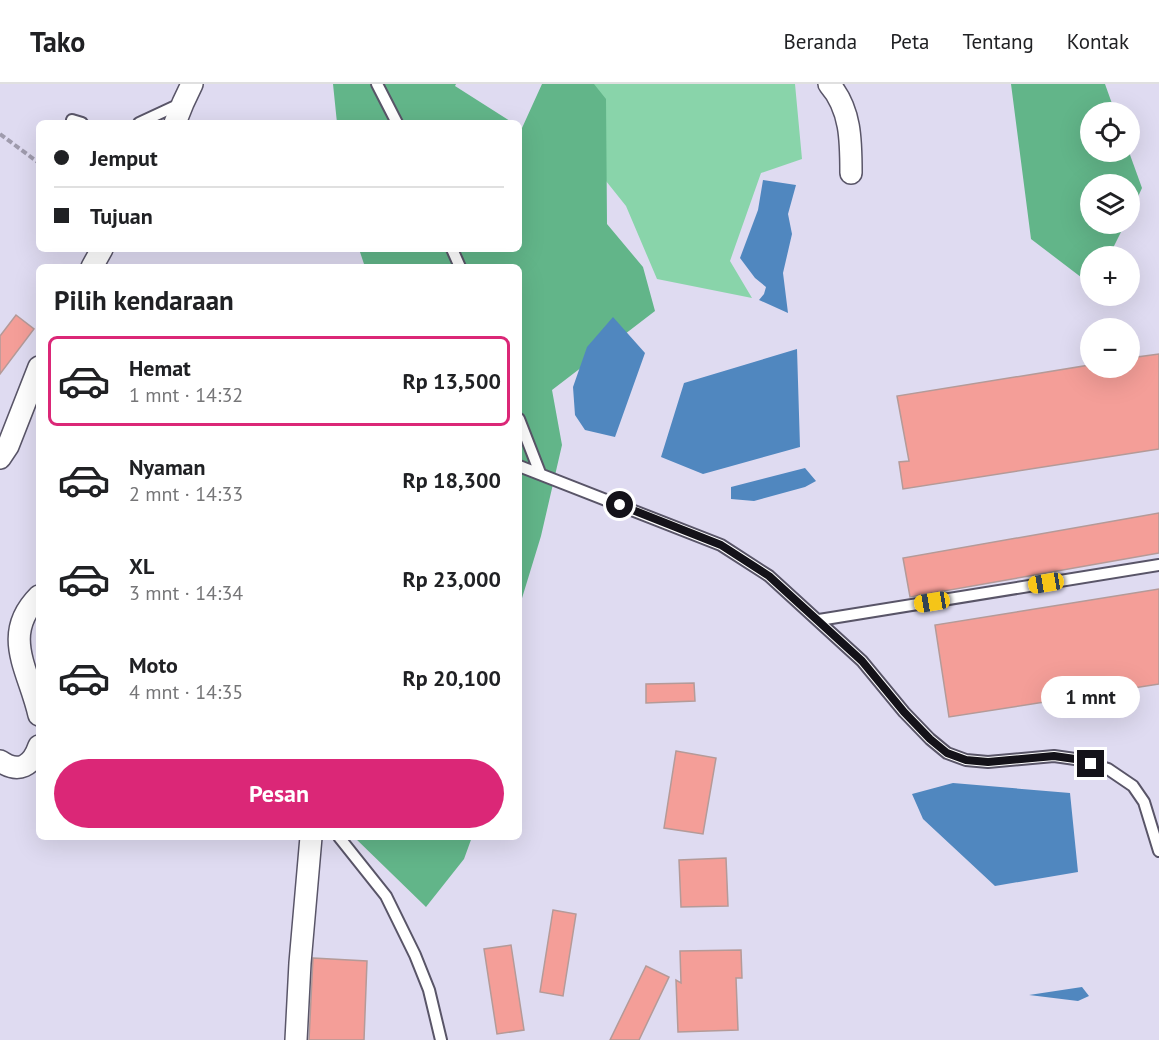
<!DOCTYPE html>
<html lang="id">
<meta charset="utf-8">
<style>
:root{--surface:#fff;--page:#f2f2f2;--text:#202124;--muted:#757577;--line:#e0e0e0;--accent:#db2777}
body{margin:0;font-family:"PT Sans",sans-serif;background:var(--page);color:var(--text);height:100vh;display:flex;flex-direction:column;font-size:22px;white-space:nowrap}
*{box-sizing:border-box;margin:0}
p{font-size:20px;color:var(--muted)}
.icon{flex:none;width:33px;height:33px;fill:none;stroke:currentColor;stroke-width:2;stroke-linecap:round;stroke-linejoin:round}
.map{position:relative;flex:1;overflow:hidden}
.sheet{position:absolute;left:36px;top:180px;width:486px;height:576px;display:flex;flex-direction:column;background:var(--surface);border-radius:9px;box-shadow:0 6px 24px #0002}
.sheet>*{flex:none}
.banner{position:absolute;left:36px;top:36px;width:486px;height:132px;border-radius:9px;box-shadow:0 6px 24px #0002;display:grid;align-content:center;height:132px;padding:0 18px;background:var(--surface)}
.controls{position:absolute;left:1080px;top:18px;display:grid;gap:12px}
.controls a{display:grid;place-items:center;width:60px;height:60px;border-radius:50%;background:var(--surface);box-shadow:0 6px 24px #0002;font-size:30px}
.end{position:absolute;width:27px;height:27px;margin:-14px;border:8px solid #141219;background:#fff;box-shadow:0 0 0 3px #fff}
.from{border-radius:50%}
.bubble{position:absolute;height:42px;border-radius:21px;background:var(--surface);box-shadow:0 6px 24px #0002;font-size:20px;font-weight:700;line-height:42px;text-align:center}
.car{position:absolute;width:18px;height:36px;margin:-18px -9px;border-radius:8px;box-shadow:0 0 4px 2px #0007;background:linear-gradient(#f5c518 24%,#345 0 40%,#f5c518 0 76%,#345 0 86%,#f5c518 0)}
.banner b{display:flex;align-items:center;gap:21px;height:57px;font-size:22px}
.banner b+b{border-top:2px solid var(--line)}
.banner i{width:15px;height:15px;background:var(--text)}
ul{padding:0;list-style:none}
li{display:flex;align-items:center;gap:18px;height:90px;margin:0 12px 9px;padding:0 6px;border:3px solid transparent;border-radius:9px}
li div{flex:1}
li b{display:block;font-size:22px}
li em{font-style:normal;font-weight:700}
li.on{border-color:var(--accent)}
li>.icon{width:54px;height:54px;stroke-width:1.5}
h2{padding:0 18px;font-size:27px;line-height:72px}
.button{display:flex;gap:12px;margin-top:auto;padding:12px 18px}
.button a{flex:1;height:69px;border-radius:36px;background:var(--accent);color:#fff;font-size:24px;font-weight:700;line-height:69px;text-align:center}
header{display:flex;align-items:center;gap:36px;box-sizing:border-box;height:84px;padding:0 30px;background:var(--surface);border-bottom:2px solid var(--line)}
header strong{font-size:28px}
nav{display:flex;gap:33px;margin-inline-start:auto;font-size:21px}
.map>svg:first-child{display:block}
</style>
<header>
<strong>Tako</strong>
<nav><a>Beranda</a><a>Peta</a><a>Tentang</a><a>Kontak</a></nav>
</header>
<div class="map">
<svg width="1159" height="956" viewBox="0 0 1159 956">
<rect width="100%" height="100%" fill="#dfdbf1"/>
<!-- green -->
<path fill="#89d4aa" d="M 584,0 L 795,0 L 802,75 L 761,89 L 730,177 L 752,214 L 657,195 L 626,122 L 598,87 Z"/>
<!-- forest -->
<path fill="#62b589" d="M 333,0 L 456,0 L 455,2 L 513,39 L 337,39 Z
M 542,0 L 594,0 L 606,15 L 607,140 L 643,183 L 655,227 L 552,306 L 562,361 L 541,452 L 519,524 L 519,183 L 365,183 L 359,165 L 519,165 L 519,43 L 522,44 Z
M 1011,0 L 1105,0 L 1115,28 L 1090,28 L 1090,68 L 1129,68 L 1142,104 L 1130,130 L 1130,100 L 1090,100 L 1090,140 L 1125,140 L 1109,172 L 1090,172 L 1090,200 L 1031,155 Z
M 354,753 L 472,753 L 464,775 L 426,823 Z"/>
<!-- water -->
<path fill="#5087bf" d="M 763,96 L 796,101 L 788,130 L 792,150 L 783,189 L 788,229 L 759,216 L 764,210 L 766,203 L 755,194 L 740,174 L 758,126 Z
M 613,233 L 645,269 L 615,353 L 585,346 L 575,331 L 573,303 L 587,263 Z
M 797,265 L 800,363 L 703,390 L 661,373 L 684,299 Z
M 805,384 L 816,397 L 805,403 L 754,417 L 731,415 L 731,403 Z
M 953,699 L 1070,709 L 1078,788 L 995,802 L 923,735 L 912,710 Z
M 1082,903 L 1089,912 L 1078,917 L 1029,911 Z"/>
<!-- building -->
<path fill="#f49e98" stroke="#b49a98" stroke-width="1.5" d="M 16,231 L 34,245 L 0,290 L 0,252 Z
M 1159,270 L 1159,365 L 903,405 L 899,378 L 909,377 L 897,312 L 1090,281 L 1090,284 L 1130,284 L 1130,274 Z
M 1159,429 L 1159,469 L 910,513 L 903,474 Z
M 1159,505 L 1159,600 L 949,633 L 935,541 Z
M 694,599 L 695,617 L 646,619 L 646,600 Z
M 676,667 L 716,674 L 703,750 L 664,744 Z
M 726,774 L 728,822 L 681,823 L 679,776 Z
M 553,826 L 576,830 L 563,912 L 540,908 Z
M 511,861 L 524,946 L 497,950 L 484,865 Z
M 741,866 L 742,894 L 736,894 L 738,946 L 678,948 L 676,896 L 681,899 L 680,867 Z
M 313,874 L 367,877 L 364,956 L 309,956 Z
M 646,882 L 669,893 L 639,956 L 610,956 Z"/>
<g fill="none" stroke-linecap="round" stroke-linejoin="round">
<defs>
<path id="service" d="M 377,0 L 397,39
M 72,36 L 82,39
M 139,39 L 182,19
M 452,165 L 460,183
M 519,335 L 540,389
M 519,382 L 721,461 L 769,492 L 862,577 L 904,628 L 930,655 L 947,669 L 966,676 L 988,678 L 1054,672 L 1075,675 L 1108,685 L 1133,702 L 1144,718 L 1159,767
M 819,536 L 1159,481
M 339,753 L 386,812 L 415,871 L 429,906 L 441,956"/>
<path id="minor" d="M 829,0 C 851,25 851,57 851,89
M 175,39 L 183,19 L 192,0
M 92,183 L 102,165
M 0,374 L 8,362 L 39,283
M 39,512 C 0,551 29,586 39,631
M 0,677 C 19,690 32,682 39,662
M 296,956 L 300,879 L 311,753"/>
</defs>
<!-- service casing -->
<use href="#service" stroke="#595568" stroke-width="14"/>
<!-- minor casing -->
<use href="#minor" stroke="#595568" stroke-width="24"/>
<!-- path -->
<path stroke="#9f9bad" stroke-width="4" stroke-dasharray="6 3" stroke-linecap="butt" d="M 0,50 L 39,79"/>
<!-- service -->
<use href="#service" stroke="#fff" stroke-width="10"/>
<!-- minor -->
<use href="#minor" stroke="#fff" stroke-width="21"/>
</g>
<g fill="none" stroke-linecap="round" stroke-linejoin="round">
<!-- route -->
<path stroke="#141219" stroke-width="8" d="M 620,421 L 721,461 L 769,492 L 862,577 L 904,628 L 930,655 L 947,669 L 966,676 L 988,678 L 1054,672 L 1075,675 L 1091,680"/>
</g>
</svg>
<div class="controls">
<a><svg class="icon" aria-label="locate" viewBox="0 0 24 24"><circle cx="12" cy="12" r="6"/><path d="M12 2v4M12 18v4M2 12h4M18 12h4"/></svg></a>
<a><svg class="icon" aria-label="layers" viewBox="0 0 24 24"><path d="M12 4l9 5-9 5-9-5zM3 14l9 5 9-5"/></svg></a>
<a>+</a>
<a>−</a>
</div>
<i class="end from" style="left:620px;top:421px"></i>
<i class="end" style="left:1091px;top:680px"></i>
<div class="bubble" style="left:1041px;top:592px;width:99px">1 mnt</div>
<i class="car" style="left:1046px;top:499px;rotate:261deg"></i>
<i class="car" style="left:932px;top:518px;rotate:261deg"></i>
<div class="banner">
<b><i class="from"></i>Jemput</b>
<b><i></i>Tujuan</b>
</div>
<section class="sheet">
<h2>Pilih kendaraan</h2>
<ul>
<li class="on"><svg class="icon" aria-label="car" viewBox="0 0 24 24"><path d="M5 17H2v-5l4-1 3-4h7l3 4 3 1v5h-3M9 17h6M6 11h13"/><circle cx="7" cy="17" r="2"/><circle cx="17" cy="17" r="2"/></svg><div><b>Hemat</b><p>1 mnt · 14:32</p></div><em>Rp 13,500</em></li>
<li><svg class="icon" aria-label="car" viewBox="0 0 24 24"><path d="M5 17H2v-5l4-1 3-4h7l3 4 3 1v5h-3M9 17h6M6 11h13"/><circle cx="7" cy="17" r="2"/><circle cx="17" cy="17" r="2"/></svg><div><b>Nyaman</b><p>2 mnt · 14:33</p></div><em>Rp 18,300</em></li>
<li><svg class="icon" aria-label="car" viewBox="0 0 24 24"><path d="M5 17H2v-5l4-1 3-4h7l3 4 3 1v5h-3M9 17h6M6 11h13"/><circle cx="7" cy="17" r="2"/><circle cx="17" cy="17" r="2"/></svg><div><b>XL</b><p>3 mnt · 14:34</p></div><em>Rp 23,000</em></li>
<li><svg class="icon" aria-label="car" viewBox="0 0 24 24"><path d="M5 17H2v-5l4-1 3-4h7l3 4 3 1v5h-3M9 17h6M6 11h13"/><circle cx="7" cy="17" r="2"/><circle cx="17" cy="17" r="2"/></svg><div><b>Moto</b><p>4 mnt · 14:35</p></div><em>Rp 20,100</em></li>
</ul>
<div class="button"><a>Pesan</a></div>
</section>
</div>
